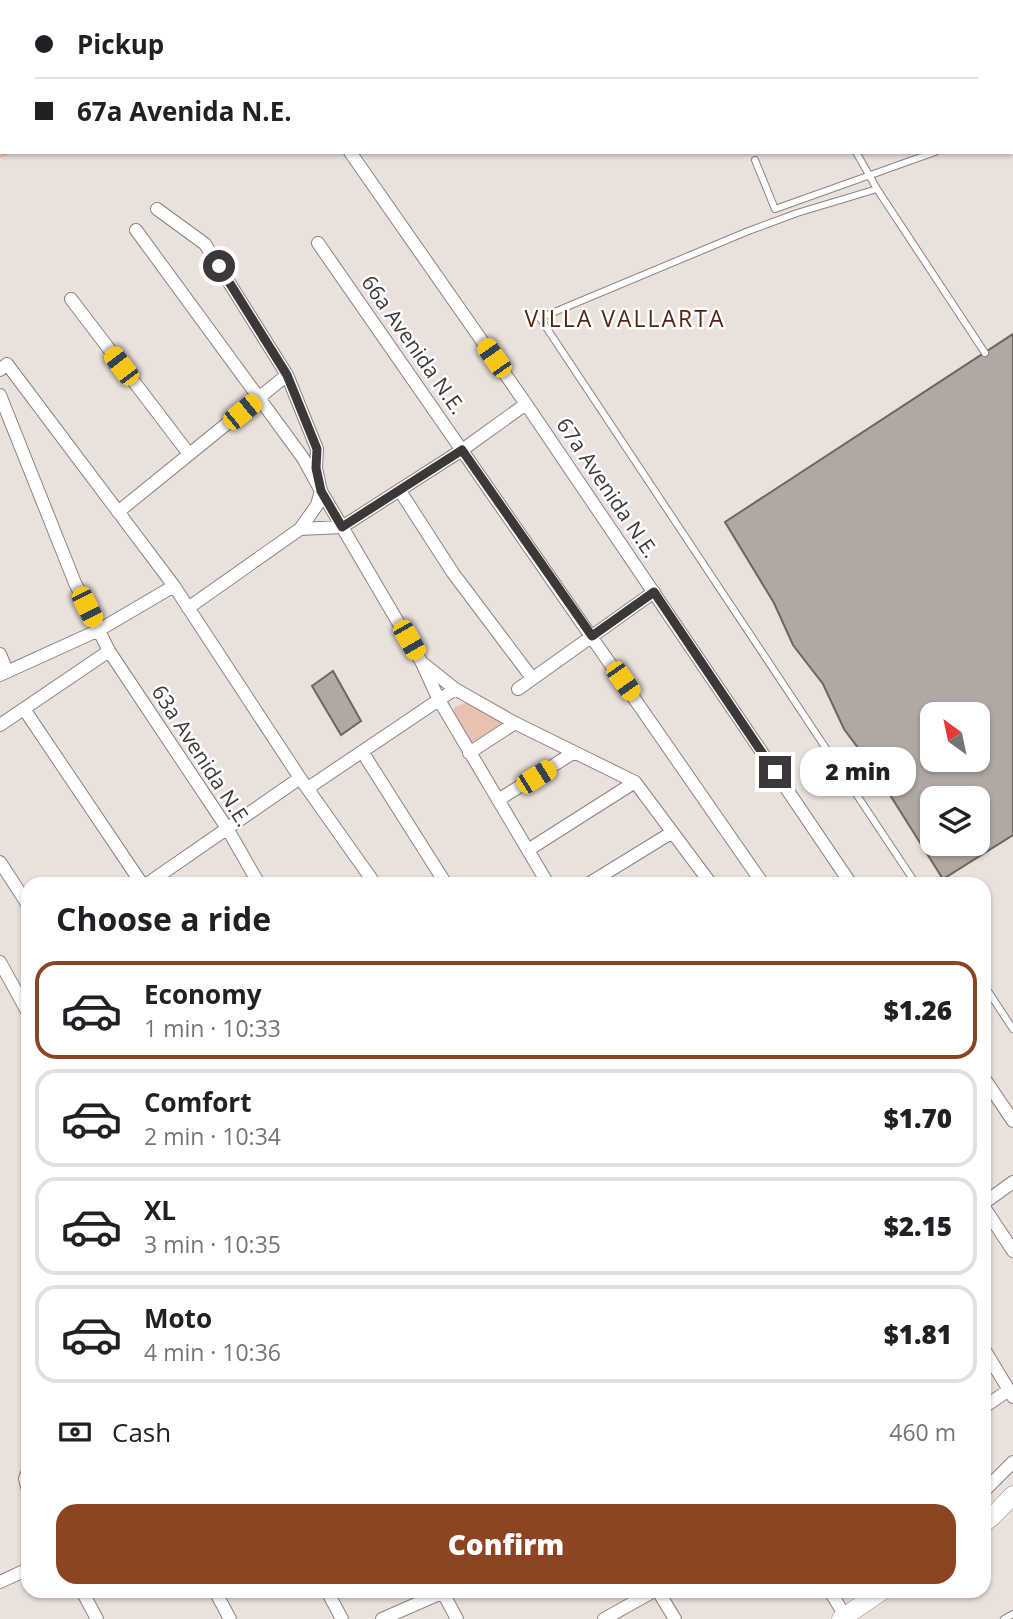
<!DOCTYPE html>
<meta charset="utf-8">
<style>
:root{--surface:#fff;--page:#f2f2f2;--text:#202124;--muted:#757577;--line:#e0e0e0;--accent:#8c4422}
body{margin:0;font-family:"Open Sans",sans-serif;background:var(--page);color:var(--text);height:100vh;display:flex;flex-direction:column;font-size:26px;white-space:nowrap}
*{box-sizing:border-box;margin:0}
p{font-size:23px;color:var(--muted)}
.icon{flex:none;width:38px;height:38px;fill:none;stroke:currentColor;stroke-width:2;stroke-linecap:round;stroke-linejoin:round}
.map{position:relative;flex:1;overflow:hidden}
.drawer{position:absolute;left:21px;top:877px;width:970px;height:721px;display:flex;flex-direction:column;background:var(--surface);border-radius:21px;box-shadow:0 2px 5px #0004}
.drawer>*{flex:none}
.banner{position:absolute;left:0px;top:0px;width:1013px;height:154px;box-shadow:0 2px 5px #0004;display:grid;align-content:center;height:154px;padding:0 35px;background:var(--surface)}
.needle{width:46px;rotate:327deg}
.buttons{position:absolute;left:920px;top:702px;display:grid;gap:14px}
.buttons a{display:grid;place-items:center;width:70px;height:70px;border-radius:14px;background:var(--surface);box-shadow:0 2px 5px #0004;font-size:35px}
.end{position:absolute;width:32px;height:32px;margin:-16px;border:9px solid #3c3837;background:#fff;box-shadow:0 0 0 4px #fff}
.from{border-radius:50%}
.bubble{position:absolute;height:49px;border-radius:21px;background:var(--surface);box-shadow:0 2px 5px #0004;font-size:23px;font-weight:800;line-height:49px;text-align:center}
.car{position:absolute;width:21px;height:42px;margin:-21px -10px;border-radius:9px;box-shadow:0 0 5px 2px #0007;background:linear-gradient(#f5c518 24%,#345 0 40%,#f5c518 0 76%,#345 0 86%,#f5c518 0)}
.banner b{display:flex;align-items:center;gap:24px;height:66px;font-size:26px}
.banner b+b{border-top:2px solid var(--line)}
.banner i{width:18px;height:18px;background:var(--text)}
ul{padding:0;list-style:none}
li{display:flex;align-items:center;gap:21px;height:98px;margin:0 14px 10px;padding:0 21px;border:4px solid var(--line);border-radius:21px}
li div{flex:1}
li b{display:block;font-size:26px}
li em{font-style:normal;font-weight:800}
li.on{border-color:var(--accent)}
li>.icon{width:63px;height:63px;stroke-width:1.5}
h2{padding:0 35px;font-size:32px;line-height:84px}
.pay{display:flex;align-items:center;gap:18px;height:77px;padding:0 35px;font-size:26px}
.pay p{margin-inline-start:auto}
.cta{display:flex;gap:14px;margin-top:auto;padding:14px 35px}
.cta a{flex:1;height:80px;border-radius:21px;background:var(--accent);color:#fff;font-size:28px;font-weight:800;line-height:80px;text-align:center}
.map>svg:first-child{display:block}
</style>
<div class="map">
<svg width="1013" height="1619" viewBox="0 0 1013 1619">
<rect width="100%" height="100%" fill="#eae0dc"/>
<!-- green -->
<path fill="#e8c1b0" d="M 0,0 L 217,0 L 2,2 L 2,152 L 15,152 L 0,158 Z
M 467,702 L 503,723 L 472,743 L 453,712 L 455,707 Z"/>
<!-- building -->
<path fill="#b1a8a4" stroke="#6d6562" stroke-width="2" fill-rule="evenodd" d="M 1013,334 L 1013,835 L 943,879 L 873,768 L 844,729 L 823,684 L 793,645 L 774,603 L 725,522 ZM 933,714 L 978,714 L 978,760 L 933,760 ZM 933,798 L 978,798 L 978,844 L 933,844 Z
M 333,671 L 361,721 L 341,735 L 312,686 Z"/>
<g fill="none" stroke-linecap="round" stroke-linejoin="round">
<defs>
<path id="lane" d="M 766,0 L 767,2
M 1012,122 L 1013,121
M 1012,127 L 1013,130
M 856,152 L 877,189
M 755,160 L 775,209 L 935,152
M 916,884 L 540,318 L 746,232 L 797,213 L 877,189 L 985,353
M 984,985 L 1013,1029
M 1004,1619 L 1013,1614"/>
<path id="street" d="M 350,152 L 526,404 L 851,884
M 157,209 L 205,244 L 287,375 L 317,449 L 316,468 L 321,491 L 422,663 L 439,700 L 548,884
M 136,230 L 303,458 L 321,491 L 317,505 L 300,529
M 318,243 L 763,884
M 71,299 L 189,454
M 0,370 L 7,364 L 174,586 L 300,778 L 375,884
M 0,395 L 75,583 L 109,651 L 227,828 L 259,884
M 400,491 L 453,573 L 532,678
M 118,512 L 287,375
M 188,608 L 300,529 L 342,527 L 462,450 L 526,404
M 0,654 L 7,671
M 425,665 L 455,689
M 0,675 L 99,630 L 174,586
M 518,689 L 654,592
M 24,709 L 142,884
M 0,725 L 109,651
M 363,753 L 446,884
M 469,753 L 515,723
M 308,788 L 455,689 L 515,723 L 635,782 L 711,884
M 498,800 L 573,753
M 528,850 L 635,782
M 0,862 L 28,905
M 147,884 L 300,778
M 588,884 L 671,833
M 0,962 L 28,1013
M 984,1078 L 1013,1121
M 984,1203 L 1013,1182
M 984,1207 L 1013,1251
M 984,1349 L 1013,1397
M 984,1407 L 1009,1390
M 28,1471 L 25,1479 L 28,1490
M 984,1491 L 1013,1462
M 0,1582 L 28,1569
M 82,1591 L 97,1619
M 215,1591 L 230,1619
M 327,1591 L 342,1619
M 442,1591 L 457,1619
M 658,1591 L 675,1619
M 830,1591 L 845,1616
M 382,1619 L 446,1591
M 604,1619 L 654,1591"/>
<path id="secondary" d="M 984,1523 L 993,1516 L 1013,1495
M 841,1619 L 882,1591"/>
</defs>
<!-- lane casing -->
<use href="#lane" stroke="#8c8380" stroke-width="8"/>
<!-- street casing -->
<use href="#street" stroke="#8c8380" stroke-width="14"/>
<!-- secondary casing -->
<use href="#secondary" stroke="#8c8380" stroke-width="19"/>
<!-- lane -->
<use href="#lane" stroke="#fff" stroke-width="6"/>
<!-- street -->
<use href="#street" stroke="#fff" stroke-width="12"/>
<!-- secondary -->
<use href="#secondary" stroke="#fff" stroke-width="18"/>
</g>
<g fill="none" stroke-linecap="round" stroke-linejoin="round">
<!-- route -->
<path stroke="#3c3837" stroke-width="9" d="M 219,266 L 287,375 L 317,449 L 316,468 L 321,491 L 342,527 L 462,450 L 592,636 L 654,592 L 775,772"/>
</g>
<g text-anchor="middle" stroke-width="5" stroke-linejoin="round" paint-order="stroke">
<!-- street labels -->
<g font-size="21" fill="#3c3837" stroke="#fff">
<text transform="translate(413 345) rotate(55)" y="7">66a Avenida N.E.</text>
<text transform="translate(607 488) rotate(56)" y="7">67a Avenida N.E.</text>
<text transform="translate(201 756) rotate(57)" y="7">63a Avenida N.E.</text>
</g>
<!-- neighbourhood labels -->
<g font-size="23" letter-spacing="2" fill="#55240c" stroke="#fff">
<text x="625" y="327">VILLA VALLARTA</text>
</g>
</g>
</svg>
<div class="buttons">
<a><svg class="needle" viewBox="-14 -14 28 28"><path d="M0-13l5 13h-10z" fill="#e53935"/><path d="M0 13l5-13h-10z" fill="#757577"/></svg></a>
<a><svg class="icon" aria-label="layers" viewBox="0 0 24 24"><path d="M12 4l9 5-9 5-9-5zM3 14l9 5 9-5"/></svg></a>
</div>
<i class="end from" style="left:219px;top:266px"></i>
<i class="end" style="left:775px;top:772px"></i>
<div class="bubble" style="left:800px;top:747px;width:116px">2 min</div>
<i class="car" style="left:494px;top:358px;rotate:325deg"></i>
<i class="car" style="left:121px;top:366px;rotate:323deg"></i>
<i class="car" style="left:242px;top:412px;rotate:51deg"></i>
<i class="car" style="left:87px;top:607px;rotate:153deg"></i>
<i class="car" style="left:409px;top:640px;rotate:150deg"></i>
<i class="car" style="left:623px;top:681px;rotate:145deg"></i>
<i class="car" style="left:536px;top:777px;rotate:58deg"></i>
<div class="banner">
<b><i class="from"></i>Pickup</b>
<b><i></i>67a Avenida N.E.</b>
</div>
<section class="drawer">
<h2>Choose a ride</h2>
<ul>
<li class="on"><svg class="icon" aria-label="car" viewBox="0 0 24 24"><path d="M5 17H2v-5l4-1 3-4h7l3 4 3 1v5h-3M9 17h6M6 11h13"/><circle cx="7" cy="17" r="2"/><circle cx="17" cy="17" r="2"/></svg><div><b>Economy</b><p>1 min · 10:33</p></div><em>$1.26</em></li>
<li><svg class="icon" aria-label="car" viewBox="0 0 24 24"><path d="M5 17H2v-5l4-1 3-4h7l3 4 3 1v5h-3M9 17h6M6 11h13"/><circle cx="7" cy="17" r="2"/><circle cx="17" cy="17" r="2"/></svg><div><b>Comfort</b><p>2 min · 10:34</p></div><em>$1.70</em></li>
<li><svg class="icon" aria-label="car" viewBox="0 0 24 24"><path d="M5 17H2v-5l4-1 3-4h7l3 4 3 1v5h-3M9 17h6M6 11h13"/><circle cx="7" cy="17" r="2"/><circle cx="17" cy="17" r="2"/></svg><div><b>XL</b><p>3 min · 10:35</p></div><em>$2.15</em></li>
<li><svg class="icon" aria-label="car" viewBox="0 0 24 24"><path d="M5 17H2v-5l4-1 3-4h7l3 4 3 1v5h-3M9 17h6M6 11h13"/><circle cx="7" cy="17" r="2"/><circle cx="17" cy="17" r="2"/></svg><div><b>Moto</b><p>4 min · 10:36</p></div><em>$1.81</em></li>
</ul>
<div class="pay"><svg class="icon" aria-label="cash" viewBox="0 0 24 24"><path d="M3 7h18v10H3z"/><circle cx="12" cy="12" r="2"/></svg>Cash<p>460 m</p></div>
<div class="cta"><a>Confirm</a></div>
</section>
</div>
